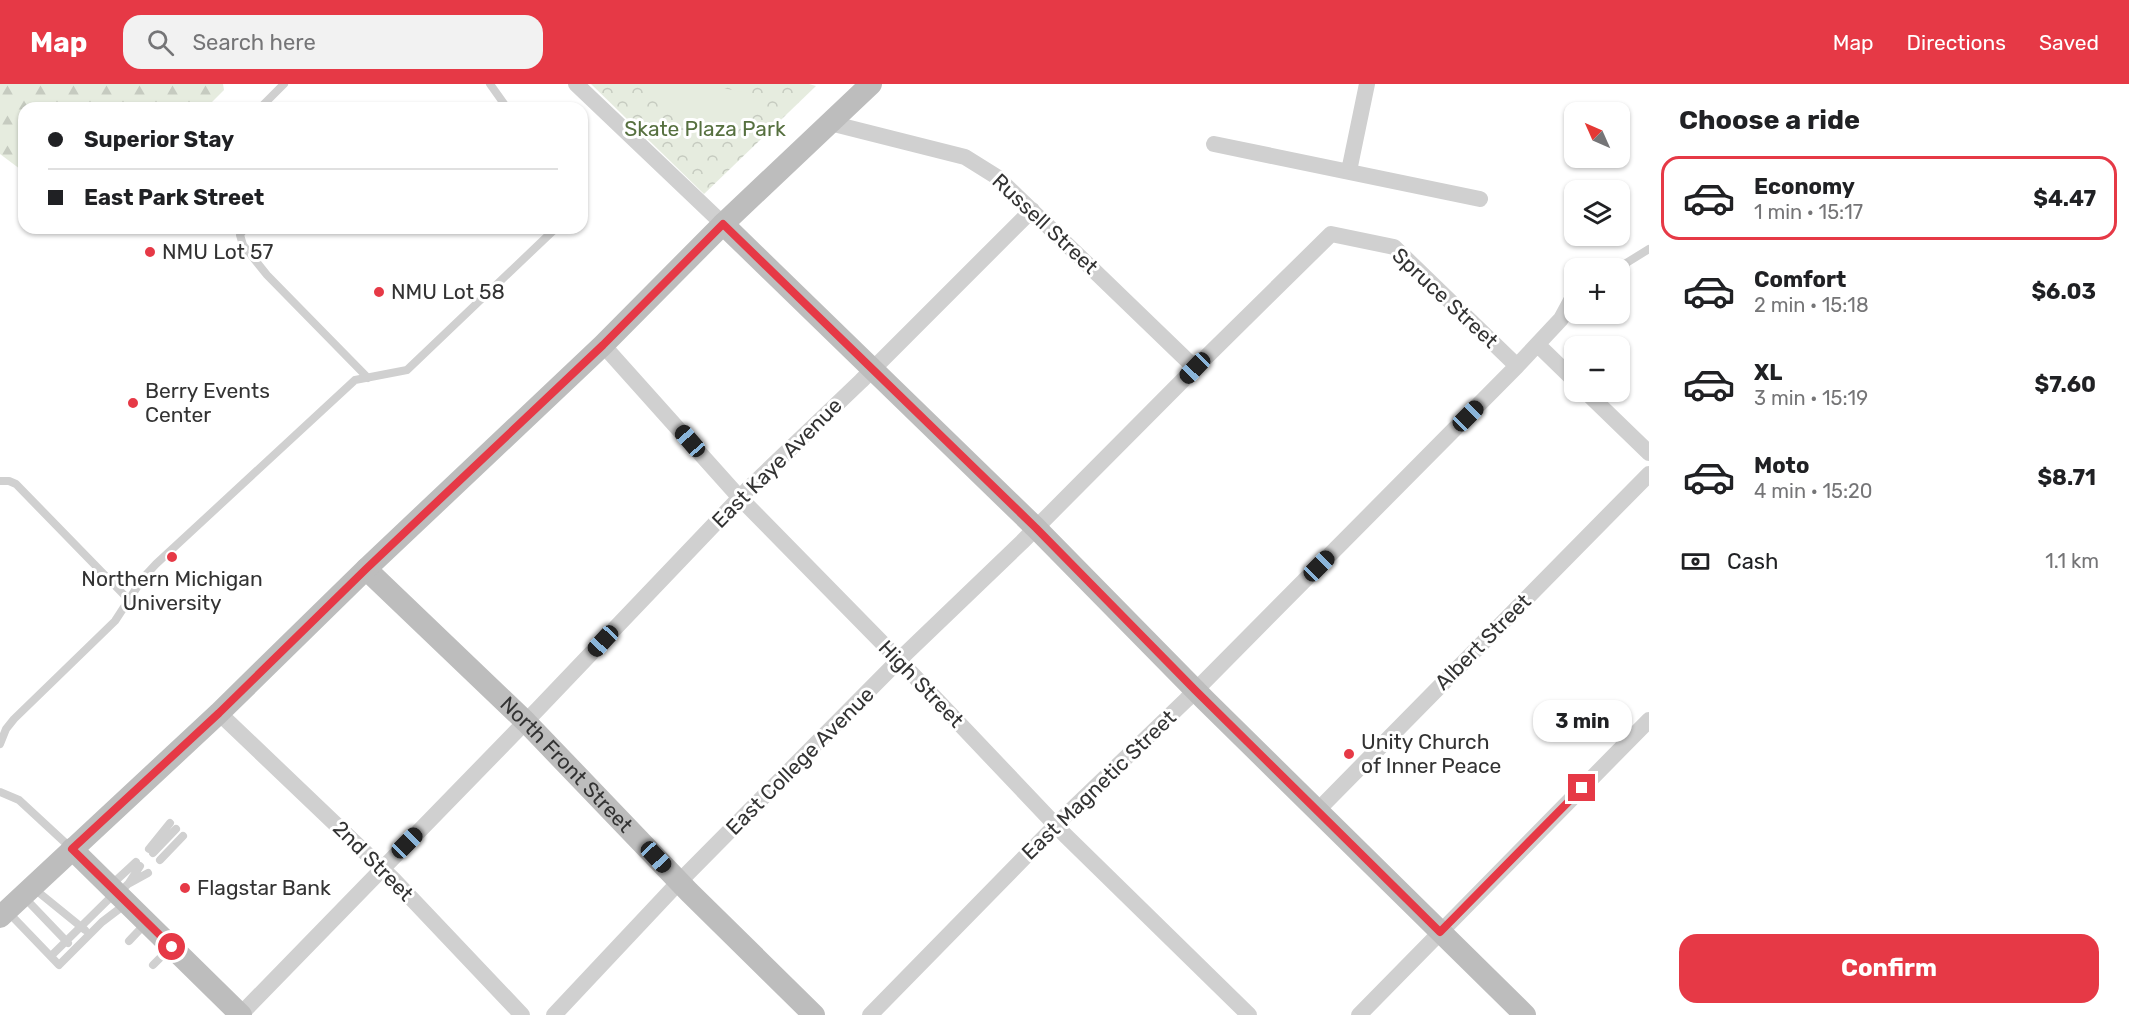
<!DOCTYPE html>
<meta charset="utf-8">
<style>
:root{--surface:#fff;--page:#f2f2f2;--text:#202124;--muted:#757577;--line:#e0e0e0;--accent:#e63946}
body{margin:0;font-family:Rubik,sans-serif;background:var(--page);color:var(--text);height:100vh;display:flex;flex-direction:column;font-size:22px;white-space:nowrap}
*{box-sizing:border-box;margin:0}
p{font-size:20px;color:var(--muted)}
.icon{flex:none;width:33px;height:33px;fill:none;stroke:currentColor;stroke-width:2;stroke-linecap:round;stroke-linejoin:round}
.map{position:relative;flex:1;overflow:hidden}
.panel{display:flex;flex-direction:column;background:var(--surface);width:480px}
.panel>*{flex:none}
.hud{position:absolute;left:18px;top:18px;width:570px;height:132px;border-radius:18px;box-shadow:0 2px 4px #0004;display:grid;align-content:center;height:132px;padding:0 30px;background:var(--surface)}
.needle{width:39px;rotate:315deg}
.fabs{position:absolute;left:1564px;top:18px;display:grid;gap:12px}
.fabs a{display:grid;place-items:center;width:66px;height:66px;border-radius:12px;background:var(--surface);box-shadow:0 2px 4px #0004;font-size:30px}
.end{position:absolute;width:27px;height:27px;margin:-14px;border:8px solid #e63946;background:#fff;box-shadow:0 0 0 3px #fff}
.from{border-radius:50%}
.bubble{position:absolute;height:42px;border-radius:18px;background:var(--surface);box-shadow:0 2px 4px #0004;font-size:20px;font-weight:700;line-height:42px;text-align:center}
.car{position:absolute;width:18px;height:36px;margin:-18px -9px;border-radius:8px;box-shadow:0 0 4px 2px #0007;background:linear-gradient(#222 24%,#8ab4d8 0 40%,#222 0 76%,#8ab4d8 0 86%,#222 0)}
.hud b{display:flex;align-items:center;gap:21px;height:57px;font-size:22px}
.hud b+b{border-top:2px solid var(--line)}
.hud i{width:15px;height:15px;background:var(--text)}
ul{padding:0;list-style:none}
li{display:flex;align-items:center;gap:18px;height:84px;margin:0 12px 9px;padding:0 18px;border:3px solid transparent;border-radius:18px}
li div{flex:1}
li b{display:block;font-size:22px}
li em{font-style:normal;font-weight:700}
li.on{border-color:var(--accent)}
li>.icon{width:54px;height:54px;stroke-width:1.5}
h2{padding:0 30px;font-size:27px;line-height:72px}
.pay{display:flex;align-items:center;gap:15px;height:66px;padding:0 30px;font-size:22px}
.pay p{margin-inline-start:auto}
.action{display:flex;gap:12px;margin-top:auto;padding:12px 30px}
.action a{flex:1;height:69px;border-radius:18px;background:var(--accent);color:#fff;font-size:24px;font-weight:700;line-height:69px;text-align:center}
header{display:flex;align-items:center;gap:36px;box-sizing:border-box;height:84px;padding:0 30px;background:var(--accent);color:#fff}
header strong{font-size:28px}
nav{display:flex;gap:33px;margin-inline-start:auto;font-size:21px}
.search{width:420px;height:54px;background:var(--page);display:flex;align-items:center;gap:15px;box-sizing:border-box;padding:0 21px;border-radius:18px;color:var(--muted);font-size:22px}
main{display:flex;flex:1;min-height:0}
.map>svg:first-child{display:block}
</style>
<header>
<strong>Map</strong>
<div class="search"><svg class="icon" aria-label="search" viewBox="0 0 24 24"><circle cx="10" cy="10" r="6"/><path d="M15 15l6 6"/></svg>Search here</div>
<nav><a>Map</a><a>Directions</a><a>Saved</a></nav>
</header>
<main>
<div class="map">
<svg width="1649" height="931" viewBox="0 0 1649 931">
<defs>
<pattern id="forest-firs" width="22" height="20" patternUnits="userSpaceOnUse" patternTransform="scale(1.5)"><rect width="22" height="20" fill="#e6ecdf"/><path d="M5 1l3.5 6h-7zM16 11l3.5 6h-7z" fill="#c6cbc0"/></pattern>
<pattern id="park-crowns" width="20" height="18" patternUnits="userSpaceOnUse" patternTransform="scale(1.5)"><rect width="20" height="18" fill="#e6ecdf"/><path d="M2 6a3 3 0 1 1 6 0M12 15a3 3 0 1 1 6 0" fill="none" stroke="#c6cbc0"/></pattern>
</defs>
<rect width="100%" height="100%" fill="#fff"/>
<!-- forest -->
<path fill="url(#forest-firs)" d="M 0,0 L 223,0 L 224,6 L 206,24 L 24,24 L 24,88 L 0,70 Z"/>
<!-- park -->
<path fill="url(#park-crowns)" d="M 591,0 L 809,0 L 816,2 L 704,110 Z"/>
<!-- pitch -->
<path fill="#e6ecdf" d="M 641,0 L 704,0 L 756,11 L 755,19 L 707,65 Z"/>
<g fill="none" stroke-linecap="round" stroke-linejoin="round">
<!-- lane -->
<path stroke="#d0d0d0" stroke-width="8" d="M 490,0 L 507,24
M 260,24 L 284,0
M 245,144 L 240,151 L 243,161 L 267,191 L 368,294
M 1623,181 L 1649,165
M 0,397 L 9,397 L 16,400 L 129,516
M 0,660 L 6,645 L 14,635 L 115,537 L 143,494 L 156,480 L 355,296 L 407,286 L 556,144
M 0,708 L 19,716 L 72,765
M 149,765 L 170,739
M 153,769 L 176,745
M 160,776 L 183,752
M 129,799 L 140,782
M 110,802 L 136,778
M 32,803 L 85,846
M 119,809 L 128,800 L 148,789
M 23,812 L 68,859
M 8,828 L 59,881 L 102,838 L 127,819
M 129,857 L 146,839
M 51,872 L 116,808
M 153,881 L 171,863"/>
<!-- street -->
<path stroke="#d0d0d0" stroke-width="16" d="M 576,0 L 723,140
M 830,39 L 965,73 L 997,93 L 1195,284
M 1214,60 L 1480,115
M 1349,87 L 1367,0
M 603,261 L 740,414 L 899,576 L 1065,751 L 1249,931
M 1538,261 L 1575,297
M 1586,308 L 1649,369
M 219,629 L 393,795 L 522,931
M 1317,727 L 1649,390
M 240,931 L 538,625 L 748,405 L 861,297 L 1032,126
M 554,931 L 679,798 L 899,576 L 1022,458 L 1195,284 L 1331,150 L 1394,163 L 1517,282
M 870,931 L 1064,733 L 1186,616 L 1517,282 L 1561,235 L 1574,211
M 1359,931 L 1649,636"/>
<!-- secondary -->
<g stroke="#bdbdbd" stroke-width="22">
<path d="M 723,140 L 1036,444 L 1205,616 L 1525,931"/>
<path id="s1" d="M 366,485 L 526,638 L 689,808 L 814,931"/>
<path d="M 72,765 L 241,931"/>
<path d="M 0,833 L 219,629 L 366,485 L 603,261 L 723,140 L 871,0"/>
</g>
</g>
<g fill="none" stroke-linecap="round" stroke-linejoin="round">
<!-- route -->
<path stroke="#e63946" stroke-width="8" d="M 172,863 L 72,765 L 219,629 L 366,485 L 603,261 L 723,140 L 1036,444 L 1195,606 L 1440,848 L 1582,704"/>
</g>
<!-- markers -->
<g fill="#e63946" stroke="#fff" stroke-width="2">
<circle cx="150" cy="168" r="6"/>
<circle cx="379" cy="208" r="6"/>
<circle cx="133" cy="319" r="6"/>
<circle cx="172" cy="473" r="6"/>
<circle cx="1349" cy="670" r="6"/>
<circle cx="185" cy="804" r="6"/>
</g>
<g text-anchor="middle" stroke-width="6" stroke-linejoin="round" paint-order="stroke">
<!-- park labels -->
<g font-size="21" fill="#56703f" stroke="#fff">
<text x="705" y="52">Skate Plaza Park</text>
</g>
<!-- street labels -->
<g font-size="21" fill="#333" stroke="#fff">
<text transform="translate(1045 140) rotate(43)" y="7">Russell Street</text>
<text transform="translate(1445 214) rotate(43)" y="7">Spruce Street</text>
<text transform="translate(777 379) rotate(-45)" y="7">East Kaye Avenue</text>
<text transform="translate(1483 558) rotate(-45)" y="7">Albert Street</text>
<text transform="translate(921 600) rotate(46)" y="7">High Street</text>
<text transform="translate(800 677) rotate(-45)" y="7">East College Avenue</text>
<text dy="7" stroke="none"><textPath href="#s1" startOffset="280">North Front Street</textPath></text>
<text transform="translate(1099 701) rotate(-44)" y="7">East Magnetic Street</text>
<text transform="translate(373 777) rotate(45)" y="7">2nd Street</text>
</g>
<!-- poi labels -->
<g font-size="21" fill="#333" stroke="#fff" text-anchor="start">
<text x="162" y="175">NMU Lot 57</text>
<text x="391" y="215">NMU Lot 58</text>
<text x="145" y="314">Berry Events<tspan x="145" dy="24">Center</tspan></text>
<text x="172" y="502" text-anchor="middle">Northern Michigan<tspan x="172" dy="24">University</tspan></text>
<text x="1361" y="665">Unity Church<tspan x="1361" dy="24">of Inner Peace</tspan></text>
<text x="197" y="811">Flagstar Bank</text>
</g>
</g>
</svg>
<div class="fabs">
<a><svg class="needle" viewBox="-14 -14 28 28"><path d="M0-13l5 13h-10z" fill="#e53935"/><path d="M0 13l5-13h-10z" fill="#757577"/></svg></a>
<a><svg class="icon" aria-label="layers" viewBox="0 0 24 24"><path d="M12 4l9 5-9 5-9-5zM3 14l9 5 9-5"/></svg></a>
<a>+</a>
<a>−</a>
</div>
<i class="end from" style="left:172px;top:863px"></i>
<i class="end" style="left:1582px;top:704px"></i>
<div class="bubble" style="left:1533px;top:616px;width:99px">3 min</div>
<i class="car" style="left:1195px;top:284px;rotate:224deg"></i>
<i class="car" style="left:1468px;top:332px;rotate:45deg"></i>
<i class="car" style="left:690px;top:357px;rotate:319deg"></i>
<i class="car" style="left:1319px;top:482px;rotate:45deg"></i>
<i class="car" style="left:603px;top:557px;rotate:223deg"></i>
<i class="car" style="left:407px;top:759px;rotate:45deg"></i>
<i class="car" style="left:656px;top:773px;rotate:137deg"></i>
<div class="hud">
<b><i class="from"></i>Superior Stay</b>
<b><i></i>East Park Street</b>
</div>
</div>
<section class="panel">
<h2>Choose a ride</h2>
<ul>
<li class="on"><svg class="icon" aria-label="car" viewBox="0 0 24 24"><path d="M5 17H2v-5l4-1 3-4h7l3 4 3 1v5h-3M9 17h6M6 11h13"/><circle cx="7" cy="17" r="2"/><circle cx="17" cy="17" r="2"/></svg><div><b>Economy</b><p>1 min · 15:17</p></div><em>$4.47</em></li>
<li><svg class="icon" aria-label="car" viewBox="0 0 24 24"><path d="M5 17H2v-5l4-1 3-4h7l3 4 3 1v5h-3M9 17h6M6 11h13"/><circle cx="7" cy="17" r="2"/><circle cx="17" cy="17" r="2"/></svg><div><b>Comfort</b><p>2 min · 15:18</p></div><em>$6.03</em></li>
<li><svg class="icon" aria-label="car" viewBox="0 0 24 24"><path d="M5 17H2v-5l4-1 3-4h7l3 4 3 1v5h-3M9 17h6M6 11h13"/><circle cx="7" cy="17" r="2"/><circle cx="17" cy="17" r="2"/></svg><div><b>XL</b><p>3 min · 15:19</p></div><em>$7.60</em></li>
<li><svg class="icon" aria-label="car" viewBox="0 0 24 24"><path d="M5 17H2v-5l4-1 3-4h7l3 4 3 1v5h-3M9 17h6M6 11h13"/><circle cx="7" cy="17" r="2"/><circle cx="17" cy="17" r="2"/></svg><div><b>Moto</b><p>4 min · 15:20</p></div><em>$8.71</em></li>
</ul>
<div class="pay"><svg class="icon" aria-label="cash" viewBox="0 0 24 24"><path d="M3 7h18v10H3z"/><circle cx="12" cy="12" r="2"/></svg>Cash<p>1.1 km</p></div>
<div class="action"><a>Confirm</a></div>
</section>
</main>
